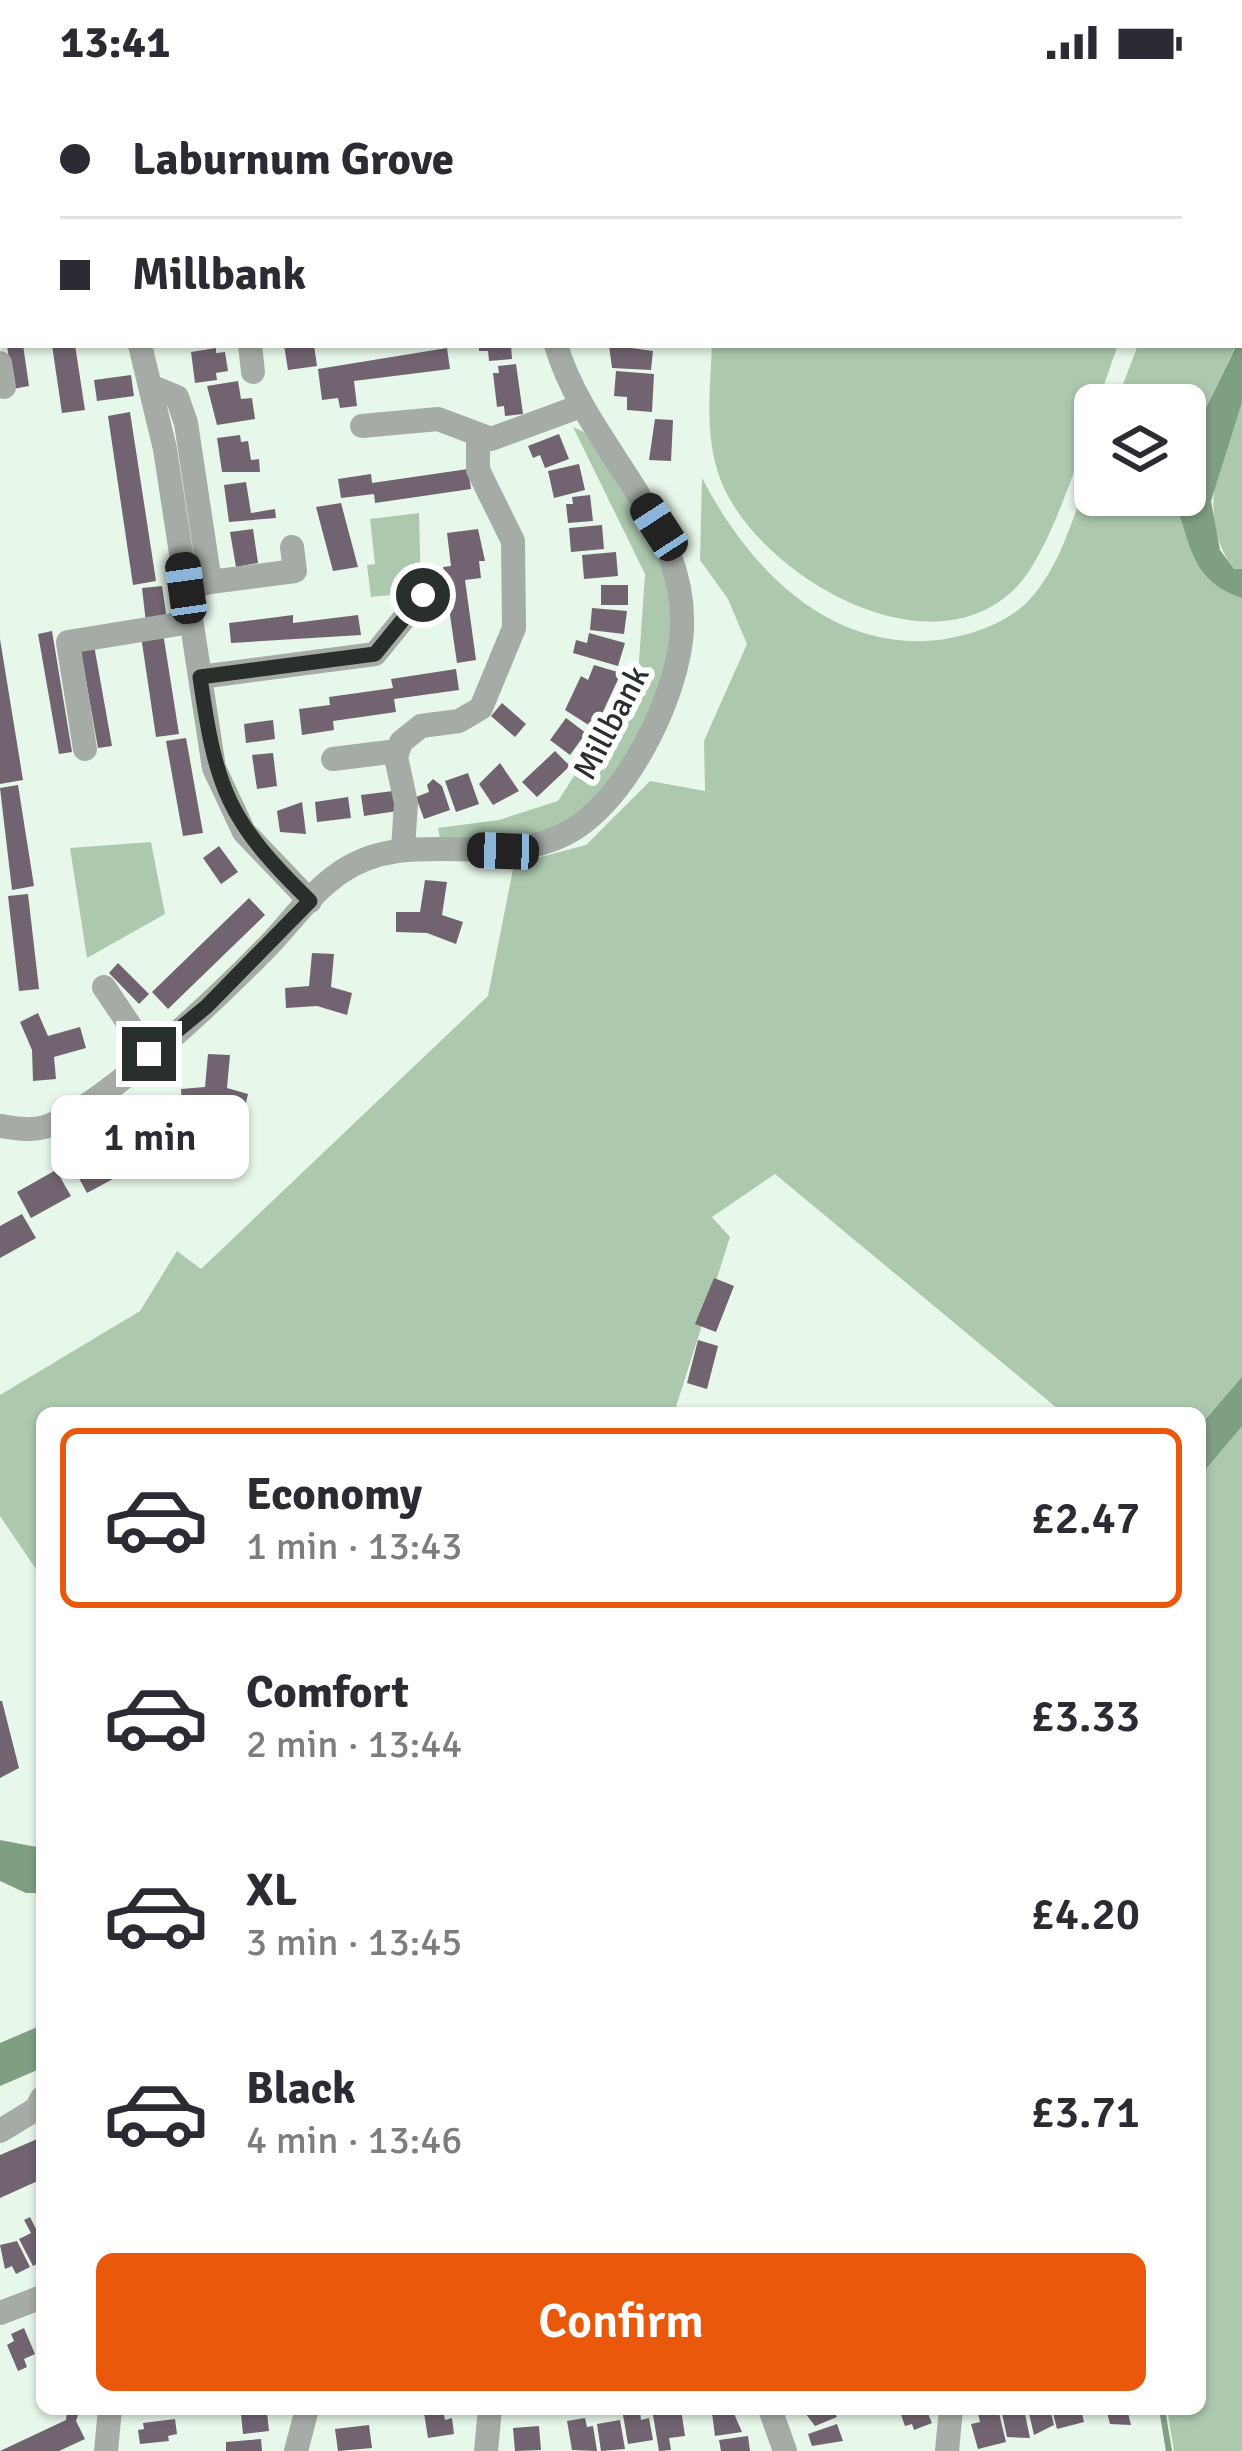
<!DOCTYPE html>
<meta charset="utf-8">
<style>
:root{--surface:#fff;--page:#f7f7f7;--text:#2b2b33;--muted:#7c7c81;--line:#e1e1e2;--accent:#ea580c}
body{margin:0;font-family:Signika,sans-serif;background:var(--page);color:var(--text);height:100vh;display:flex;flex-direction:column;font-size:45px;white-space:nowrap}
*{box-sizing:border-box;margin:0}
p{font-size:39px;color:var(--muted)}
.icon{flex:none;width:66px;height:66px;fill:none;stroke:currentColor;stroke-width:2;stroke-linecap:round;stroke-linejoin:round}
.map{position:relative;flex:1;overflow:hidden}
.panel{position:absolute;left:36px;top:1323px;width:1170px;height:1008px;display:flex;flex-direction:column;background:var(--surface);border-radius:18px;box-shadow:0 3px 9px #0004}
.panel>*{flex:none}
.guide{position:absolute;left:0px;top:0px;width:1242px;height:264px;box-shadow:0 3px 9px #0004;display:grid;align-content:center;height:264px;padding:0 60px;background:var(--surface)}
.controls{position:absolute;left:1074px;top:300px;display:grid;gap:24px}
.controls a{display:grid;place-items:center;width:132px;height:132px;border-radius:18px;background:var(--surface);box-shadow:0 3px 9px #0004;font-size:60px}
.end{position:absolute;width:54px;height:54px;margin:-27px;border:15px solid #292f2a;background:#fff;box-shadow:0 0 0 6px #fff}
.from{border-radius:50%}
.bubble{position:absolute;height:84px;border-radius:18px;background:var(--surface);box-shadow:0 3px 9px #0004;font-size:39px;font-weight:600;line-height:84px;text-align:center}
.car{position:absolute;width:36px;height:72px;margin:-36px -18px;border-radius:15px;box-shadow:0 0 9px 3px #0007;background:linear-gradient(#222 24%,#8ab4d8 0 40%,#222 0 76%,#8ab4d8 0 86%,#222 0)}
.guide b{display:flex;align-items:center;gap:42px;height:114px;font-size:45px}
.guide b+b{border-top:3px solid var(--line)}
.guide i{width:30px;height:30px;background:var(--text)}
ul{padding:21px 0 0;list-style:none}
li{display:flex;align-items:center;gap:36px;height:180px;margin:0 24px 18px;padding:0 36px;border:6px solid transparent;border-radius:18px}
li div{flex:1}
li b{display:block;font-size:45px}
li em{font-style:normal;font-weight:600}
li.active{border-color:var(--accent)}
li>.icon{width:108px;height:108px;stroke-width:1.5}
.button{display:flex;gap:24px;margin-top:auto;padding:24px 60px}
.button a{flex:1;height:138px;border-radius:18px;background:var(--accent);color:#fff;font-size:48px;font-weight:600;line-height:138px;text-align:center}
.status{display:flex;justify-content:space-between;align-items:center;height:84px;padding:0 60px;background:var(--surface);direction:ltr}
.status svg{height:33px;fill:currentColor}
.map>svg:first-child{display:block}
</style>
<div class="status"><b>13:41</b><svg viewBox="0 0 49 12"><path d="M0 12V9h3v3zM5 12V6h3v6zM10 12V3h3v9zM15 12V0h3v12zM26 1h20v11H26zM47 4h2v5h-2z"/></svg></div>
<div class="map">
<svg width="1242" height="2367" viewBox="0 0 1242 2367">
<rect width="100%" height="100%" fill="#e7f7e9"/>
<!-- green -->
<path fill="#acc9b0" d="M 732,0 L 1214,0 L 731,3 Z
M 712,261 L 1118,261 C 1096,320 1059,452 1021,498 C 937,596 759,493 721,397 C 704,353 710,307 712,261 Z
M 1138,261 L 1236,261 L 1202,332 L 1185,395 L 1185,321 L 1115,321 Z
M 1242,318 L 1242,485 L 1234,485 C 1196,435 1218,370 1242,318 Z
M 573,343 L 584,348 C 615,395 656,444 669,499 C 686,571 630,704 567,742 C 531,764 481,758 441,760 L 438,744 L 499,736 L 558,717 L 638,592 L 645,490 Z
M 1095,372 L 1095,411 L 1181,411 L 1177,423 L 1242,494 L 1242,2367 L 1174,2367 L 1167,2325 L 1200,2325 L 1200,1329 L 1063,1329 L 775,1090 L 712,1133 L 730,1153 L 674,1329 L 42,1329 L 42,1494 L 0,1432 L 0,1311 L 140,1227 L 177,1167 L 201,1185 L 488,912 L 514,780 L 586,761 L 650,697 L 705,707 L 704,657 L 747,560 L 728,515 L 700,476 L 702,394 C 749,484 828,568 939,556 C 968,552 1000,542 1023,522 C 1062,487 1077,419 1095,372 Z
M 419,429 L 421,508 L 371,513 L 367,481 L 375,480 L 370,435 Z
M 151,758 L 165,830 L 87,874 L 70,764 Z"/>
<!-- water -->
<path fill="#7f9f84" d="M 1242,250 L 1242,318 L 1211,417 L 1220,466 L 1234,485 L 1242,485 L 1242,514 C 1194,498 1192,467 1177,423 L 1185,411 L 1202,332 Z
M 1242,1293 L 1242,1342 L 1200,1392 L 1200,1342 Z
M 0,1756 L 42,1764 L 42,1809 L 26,1809 L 0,1797 Z
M 42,1941 L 42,1984 L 0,2002 L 0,1959 Z"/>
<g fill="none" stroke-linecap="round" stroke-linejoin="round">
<!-- stream -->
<path stroke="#7f9f84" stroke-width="6" d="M 1162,2325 L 1169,2367"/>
</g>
<!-- building -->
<path fill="#716470" d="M 7,261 L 23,261 L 29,302 L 13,305 Z
M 52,261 L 75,261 L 85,326 L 62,329 Z
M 284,261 L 314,261 L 317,282 L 288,286 Z
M 479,261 L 511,261 L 512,275 L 489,277 L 488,267 L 479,267 Z
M 609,261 L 653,267 L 651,286 L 612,284 Z
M 216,264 L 216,269 L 225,268 L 228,287 L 216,289 L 217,296 L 195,299 L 191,268 Z
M 447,264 L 450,285 L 354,297 L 357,322 L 340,324 L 338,314 L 322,316 L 318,285 Z
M 516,280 L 523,330 L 505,332 L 504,322 L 497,323 L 493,289 L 499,289 L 498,282 Z
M 616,287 L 654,290 L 652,328 L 627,326 L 627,313 L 614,312 Z
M 131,291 L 134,312 L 97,317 L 94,296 Z
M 238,297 L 241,315 L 252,314 L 255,335 L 217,341 L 207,302 Z
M 130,328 L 156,497 L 133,501 L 108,332 Z
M 655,335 L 673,336 L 671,377 L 649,376 Z
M 559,350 L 569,375 L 545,384 L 540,371 L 533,374 L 528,362 Z
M 240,351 L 241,358 L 248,357 L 251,376 L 259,375 L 260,388 L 222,388 L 217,354 Z
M 579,380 L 585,406 L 554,414 L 548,387 Z
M 468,385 L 471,405 L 375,419 L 374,410 L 341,414 L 338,395 L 371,390 L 372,399 Z
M 246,398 L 251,429 L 275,425 L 276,434 L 229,438 L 224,401 Z
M 590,411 L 593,437 L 568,439 L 566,420 L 573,420 L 572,413 Z
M 341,419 L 358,483 L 333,487 L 316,423 Z
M 602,441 L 604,465 L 571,468 L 569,444 Z
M 253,445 L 258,479 L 236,483 L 230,448 Z
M 478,445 L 485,477 L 479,477 L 481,494 L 465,496 L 476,576 L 457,579 L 443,483 L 451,482 L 447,449 Z
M 616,468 L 618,492 L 584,495 L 582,471 Z
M 601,501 L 628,501 L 628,521 L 601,521 Z
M 162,502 L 167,536 L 146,539 L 142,504 Z
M 592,524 L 627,527 L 624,550 L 590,546 Z
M 293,531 L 293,539 L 358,531 L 361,551 L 231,559 L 229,539 Z
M 52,547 L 72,668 L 59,670 L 38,550 Z
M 163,549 L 179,650 L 156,653 L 141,552 Z
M 589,549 L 625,559 L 618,582 L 573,569 L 576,556 L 587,559 Z
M 0,555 L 23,696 L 0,700 Z
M 94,561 L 112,662 L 98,664 L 80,563 Z
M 594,581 L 621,589 L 595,645 L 565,626 L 581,592 L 588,596 Z
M 456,585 L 459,606 L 394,615 L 396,628 L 333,637 L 334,646 L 302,651 L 299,625 L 330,621 L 329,613 L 393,604 L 391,595 Z
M 502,619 L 526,640 L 515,653 L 491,632 Z
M 566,634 L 586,649 L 570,671 L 550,656 Z
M 273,636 L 275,655 L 246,659 L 244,640 Z
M 186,654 L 203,749 L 183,752 L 166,657 Z
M 555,667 L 570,682 L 537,713 L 522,698 Z
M 273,669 L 277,702 L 257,705 L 252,671 Z
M 500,679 L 519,707 L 493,721 L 479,700 Z
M 468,689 L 479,720 L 456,728 L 445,697 Z
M 433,695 L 442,702 L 450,726 L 424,735 L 416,713 L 429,708 L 427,701 Z
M 18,701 L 34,802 L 12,806 L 0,704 Z
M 401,706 L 404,726 L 364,732 L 361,711 Z
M 348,713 L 351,734 L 317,738 L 315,718 Z
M 302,718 L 306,750 L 280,748 L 277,727 Z
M 219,762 L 238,788 L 221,800 L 203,774 Z
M 425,796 L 447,798 L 442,831 L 463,838 L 456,860 L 427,849 L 396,848 L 396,828 L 420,828 Z
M 28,810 L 39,905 L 19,907 L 8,812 Z
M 249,814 L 265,831 L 168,925 L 152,908 Z
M 312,869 L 334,870 L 331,903 L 352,909 L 347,931 L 317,922 L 286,924 L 285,904 L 309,902 Z
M 118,879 L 149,910 L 139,920 L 109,889 Z
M 38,929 L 48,952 L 80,943 L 86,964 L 54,973 L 56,995 L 33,997 L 32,966 L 20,938 Z
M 208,970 L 230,971 L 227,1004 L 248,1010 L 243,1032 L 213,1023 L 182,1025 L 181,1005 L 205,1003 Z
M 107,1052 L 126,1088 L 87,1109 L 68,1074 Z
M 56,1086 L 71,1112 L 31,1134 L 17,1108 Z
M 22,1130 L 36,1154 L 0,1174 L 0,1142 Z
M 714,1194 L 734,1202 L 716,1248 L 695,1240 Z
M 698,1256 L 718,1262 L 707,1305 L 687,1299 Z
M 2,1617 L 19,1684 L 0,1694 L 0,1617 Z
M 42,2053 L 42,2095 L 0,2114 L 0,2071 Z
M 30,2133 L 42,2157 L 42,2177 L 33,2182 L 19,2155 L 31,2149 L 24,2136 Z
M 17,2157 L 30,2183 L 16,2190 L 12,2182 L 5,2185 L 0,2161 Z
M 24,2244 L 35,2270 L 24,2275 L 27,2283 L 18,2287 L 7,2261 L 14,2257 L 11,2250 Z
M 67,2325 L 80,2325 L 76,2337 L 85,2355 L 59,2367 L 0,2367 L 66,2336 Z
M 258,2325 L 277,2325 L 267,2329 L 269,2347 L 243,2350 L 241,2330 Z
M 652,2325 L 681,2325 L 685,2352 L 669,2354 L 671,2366 L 659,2367 Z
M 704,2325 L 732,2325 L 742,2348 L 715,2352 L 712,2329 Z
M 802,2325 L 833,2325 L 837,2333 L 815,2342 Z
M 899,2325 L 926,2325 L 932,2339 L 914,2346 L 912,2340 L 905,2342 Z
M 977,2325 L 998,2325 L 1006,2358 L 978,2365 L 971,2340 L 980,2338 Z
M 1001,2325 L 1024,2325 L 1030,2354 L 1007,2353 Z
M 1028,2325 L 1050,2325 L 1054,2341 L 1034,2351 Z
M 1052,2325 L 1081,2325 L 1084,2338 L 1057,2345 Z
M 1106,2325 L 1127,2325 L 1131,2341 L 1110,2340 Z
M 443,2326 L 445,2336 L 452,2334 L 454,2350 L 428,2354 L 424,2329 Z
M 640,2328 L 641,2336 L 649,2334 L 653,2356 L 628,2360 L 623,2331 Z
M 585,2334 L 587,2343 L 593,2342 L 597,2367 L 572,2366 L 567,2337 Z
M 175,2335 L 177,2350 L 168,2352 L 169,2357 L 140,2360 L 138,2346 L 144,2345 L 143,2339 Z
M 620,2336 L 625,2365 L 601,2367 L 597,2340 Z
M 837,2340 L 843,2357 L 812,2362 L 808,2350 Z
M 369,2341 L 372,2364 L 338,2367 L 335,2345 Z
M 539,2342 L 541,2366 L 515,2367 L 513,2344 Z
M 748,2352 L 750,2367 L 721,2367 L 719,2356 Z
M 261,2355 L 262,2367 L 226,2367 L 226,2358 Z"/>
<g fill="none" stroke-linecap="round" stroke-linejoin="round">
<!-- minor -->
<path stroke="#a5aba5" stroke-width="24" d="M 540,0 L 541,3
M 119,3 L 120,0
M 315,3 L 319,0
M 0,163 L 3,162
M 140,261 L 165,365 L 214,684 L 244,748 L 310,817
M 250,261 L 253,288
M 0,279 L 4,303
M 153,303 L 177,313 L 186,339 L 210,498 L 186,504
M 362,342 L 438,335 L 491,355 L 581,322
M 210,498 L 295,487 L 292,463
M 200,593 L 375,570 L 423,511
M 85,665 L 68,558 L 191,538
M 333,675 L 397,667
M 403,765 L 406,719 L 396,673 L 401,658 L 421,642 L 459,637 L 481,624 L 514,544 L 513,457 L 478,386 L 478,353
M 104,903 L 149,970
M 0,1042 C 15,1044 30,1047 45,1043 C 101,1025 220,911 264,866 C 289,841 311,808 341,788 C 416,737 511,795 584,738 C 629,703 666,630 678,574 C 706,450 588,371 556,261
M 0,2047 L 36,2025 L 42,2014
M 0,2229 L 42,2213
M 770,2325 L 785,2367
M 106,2367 L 110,2325
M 296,2367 L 307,2325
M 486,2367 L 490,2325
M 947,2367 L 951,2325"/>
</g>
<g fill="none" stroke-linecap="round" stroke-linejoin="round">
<!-- route -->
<path stroke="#292f2a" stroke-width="15" d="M 149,970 L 207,922 L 310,817 C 228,737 216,706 200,593 L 375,570 L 423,511"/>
</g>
<g text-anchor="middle" stroke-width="12" stroke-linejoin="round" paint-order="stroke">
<!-- street labels -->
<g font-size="33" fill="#292f2a" stroke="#fff">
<text transform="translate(610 638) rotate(-62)" y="12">Millbank</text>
</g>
</g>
</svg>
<div class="controls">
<a><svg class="icon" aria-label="layers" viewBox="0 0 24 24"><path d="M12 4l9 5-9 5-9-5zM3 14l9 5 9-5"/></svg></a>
</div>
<i class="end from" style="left:423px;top:511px"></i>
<i class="end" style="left:149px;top:970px"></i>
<div class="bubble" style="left:51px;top:1011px;width:198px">1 min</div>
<i class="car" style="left:659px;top:443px;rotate:327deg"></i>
<i class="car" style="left:186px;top:504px;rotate:352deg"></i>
<i class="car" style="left:503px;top:767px;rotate:272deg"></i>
<div class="guide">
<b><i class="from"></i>Laburnum Grove</b>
<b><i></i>Millbank</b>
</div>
<section class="panel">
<ul>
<li class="active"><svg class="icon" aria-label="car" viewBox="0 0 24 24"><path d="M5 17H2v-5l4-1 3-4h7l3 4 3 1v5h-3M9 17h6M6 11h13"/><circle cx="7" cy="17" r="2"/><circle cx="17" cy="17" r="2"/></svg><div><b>Economy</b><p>1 min · 13:43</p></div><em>£2.47</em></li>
<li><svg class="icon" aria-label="car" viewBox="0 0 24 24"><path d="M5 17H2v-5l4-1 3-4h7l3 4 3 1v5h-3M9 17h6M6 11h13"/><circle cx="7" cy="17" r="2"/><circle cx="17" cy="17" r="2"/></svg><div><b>Comfort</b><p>2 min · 13:44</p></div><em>£3.33</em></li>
<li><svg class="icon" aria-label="car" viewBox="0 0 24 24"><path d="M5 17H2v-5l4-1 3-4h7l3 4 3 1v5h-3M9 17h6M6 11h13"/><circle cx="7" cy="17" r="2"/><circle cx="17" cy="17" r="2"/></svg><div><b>XL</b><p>3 min · 13:45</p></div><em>£4.20</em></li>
<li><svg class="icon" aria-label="car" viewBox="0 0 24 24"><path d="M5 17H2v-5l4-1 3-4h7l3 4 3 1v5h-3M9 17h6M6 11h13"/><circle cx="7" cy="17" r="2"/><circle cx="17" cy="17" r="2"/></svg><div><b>Black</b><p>4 min · 13:46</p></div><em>£3.71</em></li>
</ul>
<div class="button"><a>Confirm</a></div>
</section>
</div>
